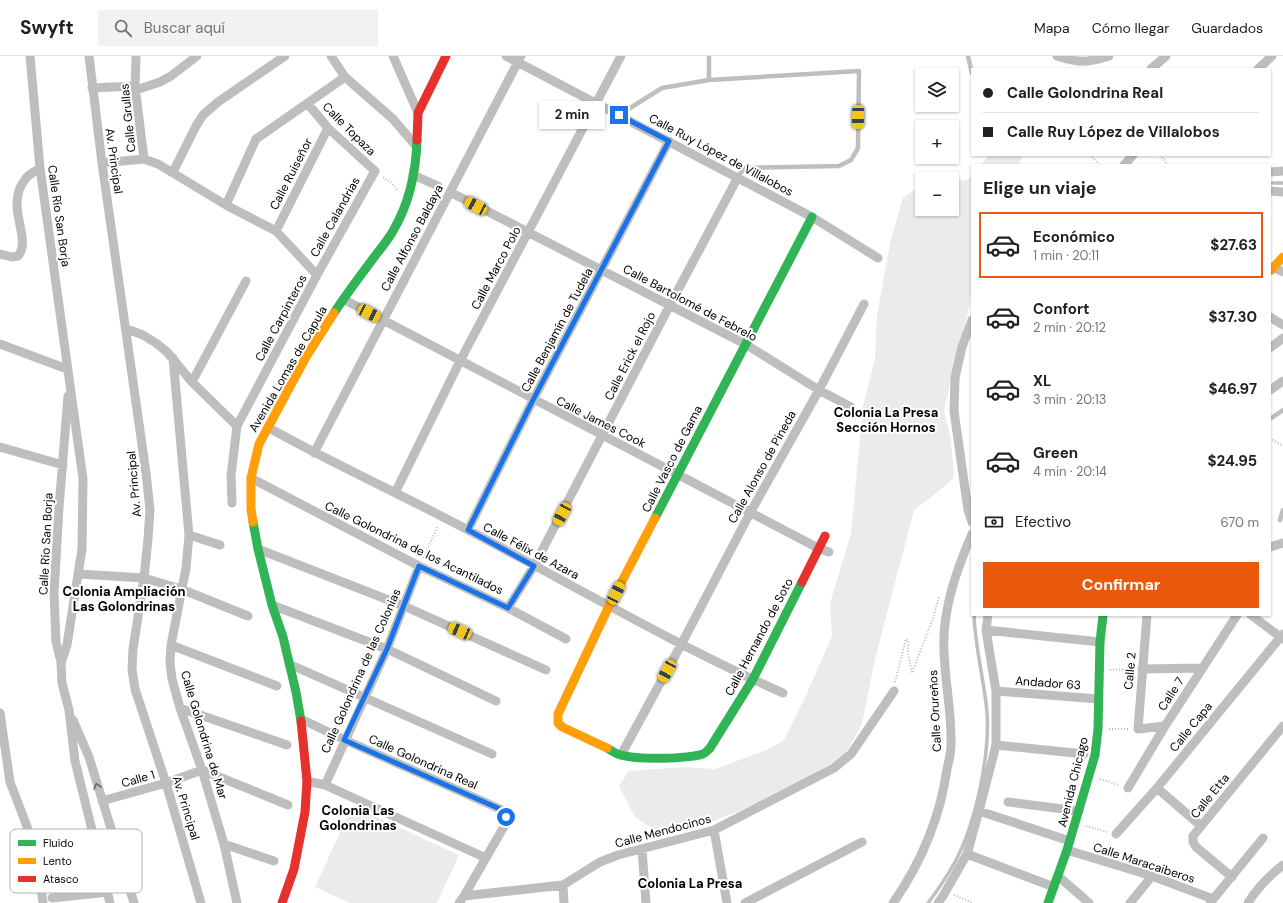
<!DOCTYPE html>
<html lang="es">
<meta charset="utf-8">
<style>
:root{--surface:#fff;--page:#f2f2f2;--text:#202124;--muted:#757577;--line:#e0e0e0;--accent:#ea580c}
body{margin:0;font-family:"DM Sans",sans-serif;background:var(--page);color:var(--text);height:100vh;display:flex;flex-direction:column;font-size:15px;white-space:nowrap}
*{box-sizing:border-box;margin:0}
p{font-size:13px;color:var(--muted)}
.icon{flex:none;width:22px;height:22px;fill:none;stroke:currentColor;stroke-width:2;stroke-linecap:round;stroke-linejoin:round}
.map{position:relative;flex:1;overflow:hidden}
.details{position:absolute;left:971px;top:108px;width:300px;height:452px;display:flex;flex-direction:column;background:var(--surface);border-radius:0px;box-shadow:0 1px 3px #0004}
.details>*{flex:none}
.banner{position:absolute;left:971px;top:12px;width:300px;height:88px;border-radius:0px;box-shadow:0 1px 3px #0004;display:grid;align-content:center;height:88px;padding:0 12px;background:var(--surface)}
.fabs{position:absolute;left:915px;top:12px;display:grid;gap:8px}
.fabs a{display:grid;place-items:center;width:44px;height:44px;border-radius:0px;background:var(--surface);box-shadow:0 1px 3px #0004;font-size:20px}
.end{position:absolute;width:18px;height:18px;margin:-9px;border:5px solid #1a73e8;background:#fff;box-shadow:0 0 0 2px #fff}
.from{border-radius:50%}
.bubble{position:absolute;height:28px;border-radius:0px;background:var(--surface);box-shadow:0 1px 3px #0004;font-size:13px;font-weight:700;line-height:28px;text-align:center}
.car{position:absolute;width:12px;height:24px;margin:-12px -6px;border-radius:5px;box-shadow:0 0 3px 1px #0007;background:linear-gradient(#f5c518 24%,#345 0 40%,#f5c518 0 76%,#345 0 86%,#f5c518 0)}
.banner b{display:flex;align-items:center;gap:14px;height:38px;font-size:15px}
.banner b+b{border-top:1px solid var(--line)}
.banner i{width:10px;height:10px;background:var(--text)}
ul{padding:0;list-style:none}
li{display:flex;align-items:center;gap:12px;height:66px;margin:0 8px 6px;padding:0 4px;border:2px solid transparent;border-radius:0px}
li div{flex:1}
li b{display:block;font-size:15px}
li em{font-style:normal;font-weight:700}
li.selected{border-color:var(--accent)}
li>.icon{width:36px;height:36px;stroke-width:1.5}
h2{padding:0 12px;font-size:18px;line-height:48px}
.pay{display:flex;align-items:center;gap:10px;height:44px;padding:0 12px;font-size:15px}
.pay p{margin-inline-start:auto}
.cta{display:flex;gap:8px;margin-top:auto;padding:8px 12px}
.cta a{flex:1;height:46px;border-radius:0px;background:var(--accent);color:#fff;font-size:16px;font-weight:700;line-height:46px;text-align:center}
header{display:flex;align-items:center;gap:24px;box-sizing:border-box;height:56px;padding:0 20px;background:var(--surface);border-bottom:1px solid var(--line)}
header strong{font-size:19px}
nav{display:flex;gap:22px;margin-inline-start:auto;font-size:14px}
.search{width:280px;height:36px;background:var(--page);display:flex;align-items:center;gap:10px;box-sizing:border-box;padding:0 14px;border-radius:0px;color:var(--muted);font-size:15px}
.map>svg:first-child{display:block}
</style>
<header>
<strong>Swyft</strong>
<div class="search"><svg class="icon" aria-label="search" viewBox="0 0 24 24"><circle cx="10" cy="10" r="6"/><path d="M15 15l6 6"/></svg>Buscar aquí</div>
<nav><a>Mapa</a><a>Cómo llegar</a><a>Guardados</a></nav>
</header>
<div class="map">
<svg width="1283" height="847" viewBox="0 0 1283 847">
<rect width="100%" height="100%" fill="#fff"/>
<!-- green -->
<path fill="#ebebeb" d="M 989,99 L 1023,99 L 1018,109 L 981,109 Z
M 972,119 L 972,230 L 967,261 L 955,305 L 944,355 L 951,384 L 954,422 L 930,442 L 914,454 L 875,603 L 862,668 L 844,700 L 788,733 L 736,756 L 691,774 L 663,779 L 635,761 L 619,730 L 629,715 L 685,711 L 715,713 L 767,694 L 784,684 L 808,635 L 832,580 L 830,547 L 851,478 L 863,350 L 875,303 L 877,259 L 891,183 L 903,142 L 922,128 L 922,153 L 952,153 L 952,124 L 967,124 Z
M 352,750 L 459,799 L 437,847 L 350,847 L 315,831 Z"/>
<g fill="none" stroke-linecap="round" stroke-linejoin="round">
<!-- stream -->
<path stroke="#bebebe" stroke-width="3.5" d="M 1270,127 L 1283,127
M 928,847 C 938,834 947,820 955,806 C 976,767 990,699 987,656 C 984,623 975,591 974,559"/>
<!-- path -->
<path stroke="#b9b9b9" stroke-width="2" stroke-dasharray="1 2" stroke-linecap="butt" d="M 1090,99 L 1100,109
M 1160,99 L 1168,109
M 383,121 L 392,127 L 398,135
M 1270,382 L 1283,390
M 423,502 L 438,470
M 1110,614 L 1133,613
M 895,626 L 906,583 L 908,585 L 908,597 L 912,617 L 933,562 L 939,541
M 1109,673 L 1129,673
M 1100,723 L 1119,729
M 1086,770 L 1107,776
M 954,839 L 973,847"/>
<!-- lane -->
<path stroke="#bebebe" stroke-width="4.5" d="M 709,0 L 709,24
M 968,0 L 972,17
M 619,59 L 662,32 L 709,24 L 859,15 L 858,92 L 851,104 L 839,110 L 744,112 L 738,121
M 1270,363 L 1283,354
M 1280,464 L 1283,454"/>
<!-- street -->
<path stroke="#bebebe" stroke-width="9" d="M 30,0 L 40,112 L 83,423 L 82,493 L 67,589 L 61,607 L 62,627 L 69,654 L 75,705 L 110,847
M 89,0 L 102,107 L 146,417 L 150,454 L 148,483 L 144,522 L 133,593 L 132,613 L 135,633 L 166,727 L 201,847
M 331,0 L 345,21 L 393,63 L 417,91
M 393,0 L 418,57
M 506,0 L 812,161 L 878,202
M 1057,0 C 1078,7 1088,7 1109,0
M 1151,13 L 1166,0
M 1258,13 L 1272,0
M 92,32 L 135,30
M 136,34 L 160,26 L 171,20 L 197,0
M 144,103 L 158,108 L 226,149 L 276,175 L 317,219
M 102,107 L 144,103 L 135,30 L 136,0
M 1124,109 L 1133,99
M 173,116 L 196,70 L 203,59 L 218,46 L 285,0
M 1270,116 L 1283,115
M 413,119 L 438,130
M 1270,135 L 1283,136
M 450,136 L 745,288 L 819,334 L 851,351
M 226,149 L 256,83 L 345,21
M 276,175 L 328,72
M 0,198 L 12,201 L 18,200 C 32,183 7,154 22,128 C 24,126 25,123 27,121 C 31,117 36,115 40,112
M 1273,211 L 1283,216
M 343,243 L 818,492 L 829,496
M 1270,261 L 1283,269
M 972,264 L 962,291 L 955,322 L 954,355 L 968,454 L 972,466
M 127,273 L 143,279 L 156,287 L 167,296 L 192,326 L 237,370
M 0,288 L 67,313
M 1270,292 L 1283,282
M 173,302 L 189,479 L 186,512 L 171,589 L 170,607 L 172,623 L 180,652 L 202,714 L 224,788 L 237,847
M 192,326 L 246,225
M 1270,334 L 1283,325
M 269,372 C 334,408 402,439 468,474 C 573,529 675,589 783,637
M 0,391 L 63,409
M 314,397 L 521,0
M 251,422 L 419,510 L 508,552 L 566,583
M 395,437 L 460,305 L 621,0
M 232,447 L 231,420 L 237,370 L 317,219 L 375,115 L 328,72 L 308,48
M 468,474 L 533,344 L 669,85
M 189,479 L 220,489
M 1270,491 L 1283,487
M 258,493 L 404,550 L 546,614
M 79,518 L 144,522 L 181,533 L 248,560
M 272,549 L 387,593 L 496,645
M 508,552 L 534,510 L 670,249 L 738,121
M 1147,559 L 1138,673 L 1165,670
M 1251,559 L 1283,583
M 986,574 L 1100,586
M 171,589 L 277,630
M 61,606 L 56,586 L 54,537 L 59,452 L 68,340
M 289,608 L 492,698
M 1142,613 L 1202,612
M 996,635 L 1098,643
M 180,652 L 287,689
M 0,657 L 10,726 L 31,781 L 36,796 L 43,847
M 301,663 L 345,684 L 500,753 C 505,757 506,760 506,767 L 464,840 L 459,847
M 73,664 L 89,701 L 134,847
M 996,689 L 1084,698
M 621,699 L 682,587 L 750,457 L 819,334 L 864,248
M 307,725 L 325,729 L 486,802
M 325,729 L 387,593 L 419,510
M 1128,732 L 1165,670 L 1237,559
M 1157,732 L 1201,770
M 102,745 L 166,727 L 202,714 L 288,749
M 1008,746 L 1079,755
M 979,755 L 1070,785
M 714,774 L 727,847
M 1116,778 L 1157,732 L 1283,578
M 50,787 L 93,779
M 224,788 L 274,805
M 642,793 L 646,847
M 1067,794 L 1152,820 L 1213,843
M 967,798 L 1054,831
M 1058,820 L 1089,847
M 1232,821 L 1196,791 L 1193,786 L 1193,780 L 1283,670
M 563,829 L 564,847
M 464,840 L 563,829 L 600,806 L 618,799 L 714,774 L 834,712 L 851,698 L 894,635
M 52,842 L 108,836
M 745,847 L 862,786
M 893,847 C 921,807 940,762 947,713 C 949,705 951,697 951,689 C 952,658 945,627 944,595 C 942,555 956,515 972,478
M 938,847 L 943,840 L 967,798 L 979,755 L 996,689 L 996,635 L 986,574 L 988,559
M 1130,847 L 1152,820
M 1210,847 L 1263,782
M 1248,847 C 1257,832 1269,820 1283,809"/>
<!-- fast -->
<path stroke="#30b455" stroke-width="9" d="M 334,257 C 347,237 361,219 375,200 C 381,192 388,184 393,175 C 409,148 416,115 417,84
M 655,462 L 812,161
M 253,466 L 258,493 L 272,549 L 283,581 L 296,636 L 301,665
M 607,692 C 612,695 616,698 621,699 C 637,704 687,703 703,698 C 706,697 708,694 710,692 L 753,623 L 802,526
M 1048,847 L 1067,794 L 1095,699 L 1098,673 L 1100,586 L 1103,559"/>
<!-- slow -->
<path stroke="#ff9f0a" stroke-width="9" d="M 1270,215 L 1283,201
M 253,466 L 251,453 L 251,422 L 259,388 L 306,301 L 334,257
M 607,692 L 562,671 L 558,667 L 558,658 L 609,550 L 655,462"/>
<!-- jam -->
<path stroke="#e5322d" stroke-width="9" d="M 417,84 L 418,57 L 446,0
M 802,526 L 825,480
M 282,847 L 294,813 L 305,756 L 307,725 L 301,665"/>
</g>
<!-- one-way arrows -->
<defs><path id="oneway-chevron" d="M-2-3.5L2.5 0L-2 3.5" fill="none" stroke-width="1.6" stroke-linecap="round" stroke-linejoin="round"/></defs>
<use stroke="#686868" href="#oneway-chevron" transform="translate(97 730) rotate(-106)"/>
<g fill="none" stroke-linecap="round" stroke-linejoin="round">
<!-- route -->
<path stroke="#1a73e8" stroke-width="5" d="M 506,761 L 504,756 L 500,753 L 344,684 L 387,593 L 419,510 L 508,552 L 534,510 L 468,474 L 533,344 L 669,85 L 619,59"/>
</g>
<g text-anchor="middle" stroke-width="4" stroke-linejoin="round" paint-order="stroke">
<!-- street labels -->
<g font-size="12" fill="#000" stroke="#fff">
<text transform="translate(128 62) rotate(-96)" y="4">Calle Grullas</text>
<text transform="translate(349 73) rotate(45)" y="4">Calle Topaza</text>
<text transform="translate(721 99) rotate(28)" y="4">Calle Ruy López de Villalobos</text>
<text transform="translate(114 105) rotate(82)" y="4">Av. Principal</text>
<text transform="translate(291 118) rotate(-63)" y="4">Calle Ruiseñor</text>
<text transform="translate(59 160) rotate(82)" y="4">Calle Río San Borja</text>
<text transform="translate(335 161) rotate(-61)" y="4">Calle Calandrias</text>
<text transform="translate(412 182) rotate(-62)" y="4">Calle Alfonso Baldaya</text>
<text transform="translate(496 212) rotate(-62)" y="4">Calle Marco Polo</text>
<text transform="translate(690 247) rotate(28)" y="4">Calle Bartolomé de Febrelo</text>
<text transform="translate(281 262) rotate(-62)" y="4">Calle Carpinteros</text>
<text transform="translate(557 274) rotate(-62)" y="4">Calle Benjamín de Tudela</text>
<text transform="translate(630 300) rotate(-63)" y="4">Calle Erick el Rojo</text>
<text transform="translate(288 313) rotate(-60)" y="4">Avenida Lomas de Capula</text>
<text transform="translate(601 366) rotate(27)" y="4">Calle James Cook</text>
<text transform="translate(672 403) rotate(-63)" y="4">Calle Vasco de Gama</text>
<text transform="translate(762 411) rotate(-61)" y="4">Calle Alonso de Pineda</text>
<text transform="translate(134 428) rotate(-95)" y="4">Av. Principal</text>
<text transform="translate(46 488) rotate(-87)" y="4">Calle Río San Borja</text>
<text transform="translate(414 492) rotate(26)" y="4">Calle Golondrina de los Acantilados</text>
<text transform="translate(531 495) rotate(28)" y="4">Calle Félix de Azara</text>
<text transform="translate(759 581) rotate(-62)" y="4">Calle Hernando de Soto</text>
<text transform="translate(361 615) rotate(-66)" y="4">Calle Golondrina de las Colonias</text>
<text transform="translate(1130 615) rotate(-85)" y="4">Calle 2</text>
<text transform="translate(1048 627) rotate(4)" y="4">Andador 63</text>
<text transform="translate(1171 638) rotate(-57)" y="4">Calle 7</text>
<text transform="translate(935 655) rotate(-93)" y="4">Calle Orureños</text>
<text transform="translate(1191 671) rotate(-51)" y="4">Calle Capa</text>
<text transform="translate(204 679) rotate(73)" y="4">Calle Golondrina de Mar</text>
<text transform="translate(423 706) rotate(24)" y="4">Calle Golondrina Real</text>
<text transform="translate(138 723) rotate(-16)" y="4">Calle 1</text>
<text transform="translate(1073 726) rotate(-76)" y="4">Avenida Chicago</text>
<text transform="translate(1210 740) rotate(-51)" y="4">Calle Etta</text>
<text transform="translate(186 752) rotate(73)" y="4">Av. Principal</text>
<text transform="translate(663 775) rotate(-15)" y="4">Calle Mendocinos</text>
<text transform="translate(1144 807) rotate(18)" y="4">Calle Maracaiberos</text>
</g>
<!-- neighbourhood labels -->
<g font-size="13" font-weight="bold" fill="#000" stroke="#fff">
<text x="886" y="361">Colonia La Presa<tspan x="886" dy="15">Sección Hornos</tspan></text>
<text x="124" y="540">Colonia Ampliación<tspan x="124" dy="15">Las Golondrinas</tspan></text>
<text x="358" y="759">Colonia Las<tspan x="358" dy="15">Golondrinas</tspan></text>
<text x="690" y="832">Colonia La Presa</text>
</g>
</g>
<!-- legend -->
<rect x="10" y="773" width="132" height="64" rx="6" fill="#fff" stroke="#b2b2b2" stroke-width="1"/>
<rect x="18" y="784" width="18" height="6" fill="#30b455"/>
<rect x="18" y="802" width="18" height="6" fill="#ff9f0a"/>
<rect x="18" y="820" width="18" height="6" fill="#e5322d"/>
<g font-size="11" fill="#000">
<text x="43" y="791">Fluido</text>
<text x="43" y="809">Lento</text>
<text x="43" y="827">Atasco</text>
</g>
</svg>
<div class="fabs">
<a><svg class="icon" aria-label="layers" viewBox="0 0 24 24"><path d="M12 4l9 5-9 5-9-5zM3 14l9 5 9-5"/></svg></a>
<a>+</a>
<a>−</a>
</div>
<i class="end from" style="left:506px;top:761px"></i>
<i class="end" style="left:619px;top:59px"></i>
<div class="bubble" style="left:539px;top:45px;width:66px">2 min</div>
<i class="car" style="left:858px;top:61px;rotate:181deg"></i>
<i class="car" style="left:476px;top:150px;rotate:298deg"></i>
<i class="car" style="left:369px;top:257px;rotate:117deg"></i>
<i class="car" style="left:562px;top:458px;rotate:208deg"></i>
<i class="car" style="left:616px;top:537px;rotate:27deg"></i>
<i class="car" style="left:460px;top:575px;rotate:294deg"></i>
<i class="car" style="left:667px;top:615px;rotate:209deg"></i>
<div class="banner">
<b><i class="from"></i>Calle Golondrina Real</b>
<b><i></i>Calle Ruy López de Villalobos</b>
</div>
<section class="details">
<h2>Elige un viaje</h2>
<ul>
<li class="selected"><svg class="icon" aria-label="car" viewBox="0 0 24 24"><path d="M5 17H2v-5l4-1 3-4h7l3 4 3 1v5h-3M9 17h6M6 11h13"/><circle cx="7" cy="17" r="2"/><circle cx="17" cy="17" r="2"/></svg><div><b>Económico</b><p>1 min · 20:11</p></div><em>$27.63</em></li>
<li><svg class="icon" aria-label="car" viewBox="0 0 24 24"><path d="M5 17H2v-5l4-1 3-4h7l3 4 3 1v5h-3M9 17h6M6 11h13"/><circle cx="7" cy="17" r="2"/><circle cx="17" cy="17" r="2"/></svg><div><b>Confort</b><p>2 min · 20:12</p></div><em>$37.30</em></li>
<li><svg class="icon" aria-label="car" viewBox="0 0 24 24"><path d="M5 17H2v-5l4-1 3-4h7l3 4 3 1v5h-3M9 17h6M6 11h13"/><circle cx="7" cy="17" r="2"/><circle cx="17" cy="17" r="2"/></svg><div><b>XL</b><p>3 min · 20:13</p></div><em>$46.97</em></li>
<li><svg class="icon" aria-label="car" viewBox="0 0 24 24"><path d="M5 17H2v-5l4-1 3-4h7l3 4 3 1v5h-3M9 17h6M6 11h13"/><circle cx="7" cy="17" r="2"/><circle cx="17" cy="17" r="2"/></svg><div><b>Green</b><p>4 min · 20:14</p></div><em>$24.95</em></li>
</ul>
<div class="pay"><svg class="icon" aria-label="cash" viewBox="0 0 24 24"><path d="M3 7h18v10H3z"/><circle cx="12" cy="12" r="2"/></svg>Efectivo<p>670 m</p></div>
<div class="cta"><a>Confirmar</a></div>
</section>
</div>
